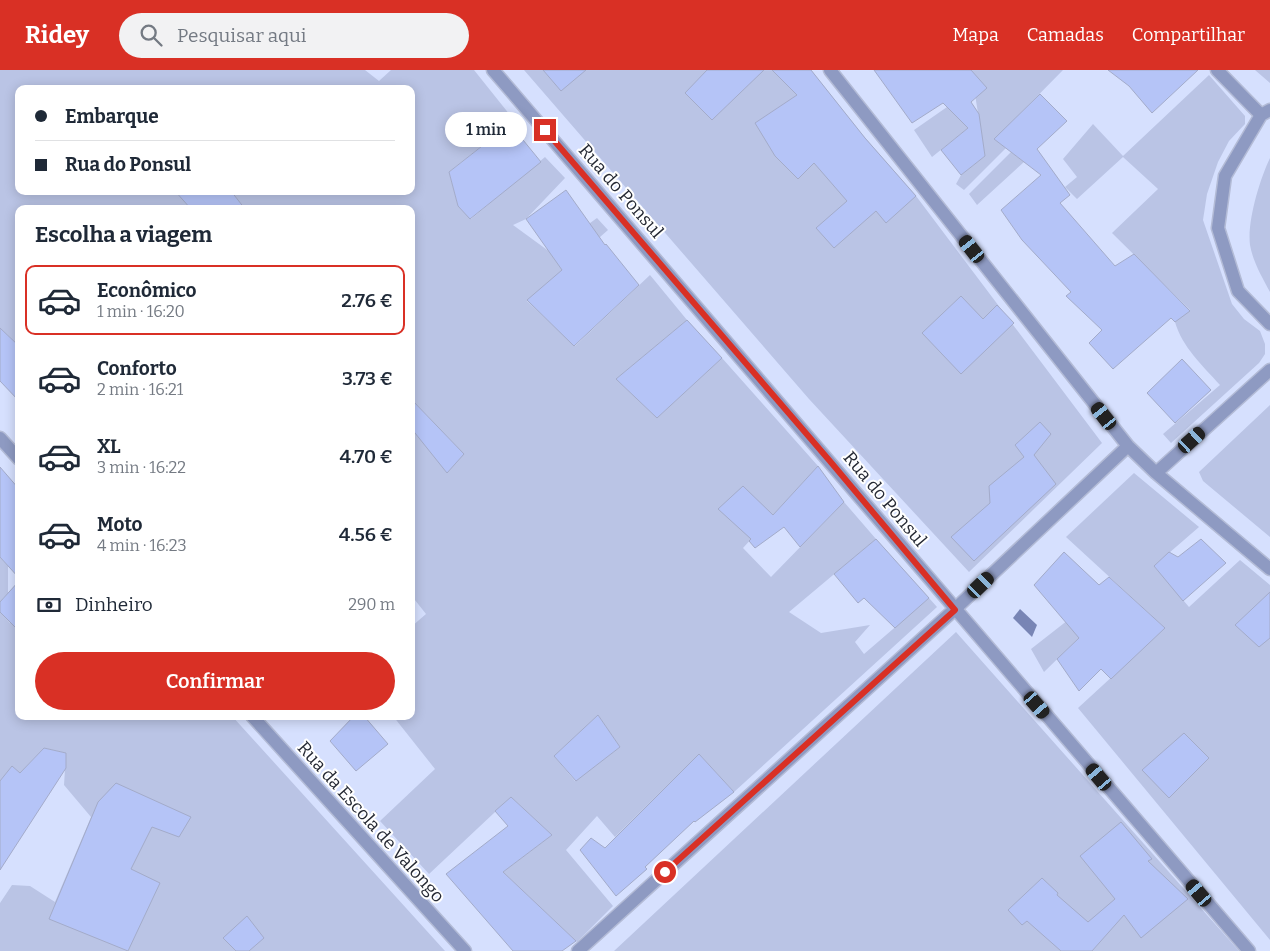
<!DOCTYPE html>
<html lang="pt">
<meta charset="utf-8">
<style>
:root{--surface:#fff;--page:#f2f2f3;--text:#1f2937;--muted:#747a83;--line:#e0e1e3;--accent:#d93025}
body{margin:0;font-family:Bitter,serif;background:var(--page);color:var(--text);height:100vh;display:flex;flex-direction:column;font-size:19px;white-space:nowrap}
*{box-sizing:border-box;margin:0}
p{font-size:16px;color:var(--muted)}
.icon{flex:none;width:28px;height:28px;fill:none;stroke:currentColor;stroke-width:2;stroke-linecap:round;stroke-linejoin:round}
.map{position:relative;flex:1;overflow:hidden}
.panel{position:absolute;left:15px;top:135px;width:400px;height:515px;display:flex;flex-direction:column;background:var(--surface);border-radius:10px;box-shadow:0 2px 12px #0003}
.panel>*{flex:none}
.top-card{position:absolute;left:15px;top:15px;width:400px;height:110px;border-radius:10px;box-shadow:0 2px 12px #0003;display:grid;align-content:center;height:110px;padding:0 20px;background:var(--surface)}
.end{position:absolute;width:22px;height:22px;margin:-11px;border:6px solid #d93025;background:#fff;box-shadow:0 0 0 2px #fff}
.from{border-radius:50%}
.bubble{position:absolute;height:35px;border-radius:18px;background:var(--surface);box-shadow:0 2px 12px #0003;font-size:16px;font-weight:600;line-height:35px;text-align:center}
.car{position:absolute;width:15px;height:30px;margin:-15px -8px;border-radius:6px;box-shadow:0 0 4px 1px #0007;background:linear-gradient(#222 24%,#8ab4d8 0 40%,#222 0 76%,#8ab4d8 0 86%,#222 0)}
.top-card b{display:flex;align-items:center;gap:18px;height:48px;font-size:19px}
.top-card b+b{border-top:1px solid var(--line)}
.top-card i{width:12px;height:12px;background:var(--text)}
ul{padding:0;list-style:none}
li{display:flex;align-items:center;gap:15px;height:70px;margin:0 10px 8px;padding:0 10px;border:2px solid transparent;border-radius:10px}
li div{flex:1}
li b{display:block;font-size:19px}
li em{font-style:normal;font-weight:600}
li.on{border-color:var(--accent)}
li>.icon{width:45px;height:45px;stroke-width:1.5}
h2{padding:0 20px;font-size:22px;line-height:60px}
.pay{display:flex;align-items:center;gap:12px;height:55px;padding:0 20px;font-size:19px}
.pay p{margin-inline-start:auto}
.primary-button{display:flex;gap:10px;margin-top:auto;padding:10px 20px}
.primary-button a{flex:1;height:58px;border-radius:30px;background:var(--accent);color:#fff;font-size:20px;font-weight:600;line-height:58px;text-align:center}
header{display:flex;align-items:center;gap:30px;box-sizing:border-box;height:70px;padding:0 25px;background:var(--accent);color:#fff}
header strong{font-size:24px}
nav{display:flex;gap:28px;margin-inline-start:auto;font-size:18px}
.search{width:350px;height:45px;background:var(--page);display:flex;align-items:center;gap:12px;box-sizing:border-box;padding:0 18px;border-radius:28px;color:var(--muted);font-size:19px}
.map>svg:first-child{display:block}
</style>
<header>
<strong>Ridey</strong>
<div class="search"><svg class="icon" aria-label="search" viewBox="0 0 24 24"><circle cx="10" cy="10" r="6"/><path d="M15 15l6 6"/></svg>Pesquisar aqui</div>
<nav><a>Mapa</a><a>Camadas</a><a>Compartilhar</a></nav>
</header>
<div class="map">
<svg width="1270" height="881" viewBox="0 0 1270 881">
<rect width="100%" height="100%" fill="#d6e0fe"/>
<!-- green -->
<path fill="#bac4e5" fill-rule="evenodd" d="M 0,0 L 365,0 L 379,11 L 391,0 L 474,0 L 514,50 L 449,102 L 458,136 L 471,149 L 545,87 L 565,108 L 526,149 L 513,155 L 550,182 L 597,148 L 608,160 L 527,231 L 575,276 L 650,205 L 687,250 L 616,309 L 657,348 L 722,288 L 818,396 L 743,478 L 771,507 L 844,432 L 876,469 L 789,542 L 821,563 L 870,555 L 855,572 L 864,584 L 929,528 L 937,537 L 734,722 L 699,684 L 615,767 L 597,746 L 566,780 L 613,836 L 577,872 L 503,802 L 552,765 L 511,727 L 429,804 L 380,751 L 435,699 L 393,646 L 411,646 L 411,557 L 426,544 L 411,525 L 411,358 L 447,402 L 464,384 L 411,329 L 411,139 L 245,139 L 231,121 L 411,121 L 411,19 L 19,19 L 19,121 L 175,121 L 191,139 L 19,139 L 17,274 L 0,258 ZM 598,645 L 620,677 L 575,711 L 554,686 Z
M 524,0 L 811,0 L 861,63 L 916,126 L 1102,373 L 969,502 L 809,329 Z
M 971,0 L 1063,0 L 995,69 L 1006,78 L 964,120 L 956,114 L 961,105 L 985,86 Z
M 1255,0 L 1270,0 L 1270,13 Z
M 1209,5 L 1245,46 L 1245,54 L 1229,71 L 1218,92 L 1207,124 L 1203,150 L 1232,234 L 1244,249 L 1260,261 L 1265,274 L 1265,284 L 1259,293 L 1171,373 L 1163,364 L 1220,315 C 1203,296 1182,277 1175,252 L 1190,240 L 1112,163 L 1158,119 L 1123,87 L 1077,129 L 1065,117 L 1077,107 L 1063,89 L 1093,54 L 1123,86 Z
M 947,37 L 968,58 L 932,87 L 914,60 Z
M 1011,82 L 1024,92 L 977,135 L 969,124 Z
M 1270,88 L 1270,222 C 1262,207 1253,192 1250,175 C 1247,151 1260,109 1270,88 Z
M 1270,335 L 1270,467 L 1203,411 L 1199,402 Z
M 1134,403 L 1199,457 L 1154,496 L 1189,537 L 1240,490 L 1270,515 L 1270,870 L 1078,638 L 1165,558 L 1066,467 Z
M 0,487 L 8,496 L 8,523 L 0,532 Z
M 0,542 L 10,553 L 19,547 L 19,646 L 159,646 L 161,649 L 164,646 L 232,646 L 445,881 L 0,881 L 0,833 L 12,815 L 30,816 L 55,832 L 91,747 L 64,715 L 66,683 L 44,678 L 20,703 L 12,697 L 0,711 Z
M 1077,543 L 1092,555 L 1044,602 L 1031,579 Z
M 956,562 L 1239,881 L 614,881 Z"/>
<!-- water -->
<path fill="#7885b5" d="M 1020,539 L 1037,555 L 1032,567 L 1013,548 Z"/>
<!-- building -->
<path fill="#b5c4f7" stroke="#a3abc9" d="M 543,0 L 586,0 L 561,21 Z
M 707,0 L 764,0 L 712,50 L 685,23 Z
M 772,0 L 811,0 L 865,68 L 916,126 L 886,153 L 876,141 L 834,178 L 816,158 L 847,131 L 814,93 L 798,109 L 775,86 L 755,53 L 797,25 Z
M 874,0 L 971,0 L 987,18 L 971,32 L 979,44 L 985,86 L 961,105 L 941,80 L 968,58 L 943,33 L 912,53 Z
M 1108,0 L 1198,0 L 1152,43 L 1129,16 Z
M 1040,24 L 1067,51 L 1037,79 L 1070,125 L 1060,133 L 1115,196 L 1134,184 L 1190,241 L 1175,252 L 1171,248 L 1113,299 L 1089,273 L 1102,260 L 1066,226 L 1071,222 L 1022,170 L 1001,140 L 1041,105 L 994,69 Z
M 510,54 L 541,92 L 470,149 L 458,136 L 449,102 Z
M 566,120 L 605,175 L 606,174 L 639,215 L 574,276 L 527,230 L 562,200 L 526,149 Z
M 175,121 L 231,121 L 245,139 L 191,139 Z
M 961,226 L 983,249 L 997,235 L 1014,253 L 961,304 L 922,263 Z
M 687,250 L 722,288 L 657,348 L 616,309 Z
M 0,258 L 19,276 L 19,331 L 0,311 Z
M 1182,289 L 1211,320 L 1175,353 L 1147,323 Z
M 411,329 L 464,384 L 447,403 L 411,358 Z
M 1040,352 L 1051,364 L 1034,385 L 1056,414 L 974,491 L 951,467 L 990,433 L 989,416 L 1024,387 L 1015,375 Z
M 818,396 L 844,432 L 800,477 L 784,457 L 755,478 L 749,471 L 751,469 L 718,439 L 743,416 L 773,445 Z
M 0,397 L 19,419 L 19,508 L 0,487 Z
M 876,469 L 929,528 L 895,558 L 864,528 L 858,533 L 834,504 Z
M 1201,469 L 1226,493 L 1183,531 L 1154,496 L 1169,482 L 1178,487 Z
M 1064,482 L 1099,515 L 1109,507 L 1165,558 L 1111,609 L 1101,599 L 1079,621 L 1057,589 L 1079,568 L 1034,515 Z
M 19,511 L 19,561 L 0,542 L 0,532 Z
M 1270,522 L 1270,568 L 1259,577 L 1235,555 Z
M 598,645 L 620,677 L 576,711 L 554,686 Z
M 354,646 L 364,646 L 388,674 L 356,701 L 330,671 Z
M 1184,663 L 1209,688 L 1169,728 L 1142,700 Z
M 44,678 L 66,683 L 66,698 L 0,800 L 0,711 L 12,696 L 20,703 Z
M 699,684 L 734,722 L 695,752 L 694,751 L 645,797 L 647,799 L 616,826 L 580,780 L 591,768 L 605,778 Z
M 116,713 L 191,747 L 179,767 L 152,757 L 131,799 L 160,813 L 128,881 L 49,849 L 98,732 Z
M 511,727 L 552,765 L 503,802 L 576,871 L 562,881 L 513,881 L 446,804 L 508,756 L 495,741 Z
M 1121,752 L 1152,789 L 1148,791 L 1188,829 L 1141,868 L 1124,845 L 1092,881 L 1061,881 L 1027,851 L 1022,855 L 1008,840 L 1042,808 L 1058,823 L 1057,825 L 1088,852 L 1115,829 L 1080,786 Z
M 247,846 L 264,868 L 249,881 L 236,881 L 223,868 Z"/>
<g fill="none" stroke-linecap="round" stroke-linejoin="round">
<defs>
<path id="minor" d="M 493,0 L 1249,881
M 830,0 L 1128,376 L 1156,403 L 1270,499
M 1217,0 L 1261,45
M 1270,40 L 1261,45 L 1225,106 L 1218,158 L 1238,221 L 1270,254
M 0,368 L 19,389
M 1156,403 L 1270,300
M 252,646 L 465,881
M 578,881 L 955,539 L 1128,376"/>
</defs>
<!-- minor casing -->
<use href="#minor" stroke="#b3bbd6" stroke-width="15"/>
<!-- minor -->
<use href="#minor" stroke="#8e9ac2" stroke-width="12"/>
</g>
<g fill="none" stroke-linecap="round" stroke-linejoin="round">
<!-- route -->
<path stroke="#d93025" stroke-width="6" d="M 545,60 L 829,390 L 955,540 L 665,802"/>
</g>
<g text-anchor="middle" stroke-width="4" stroke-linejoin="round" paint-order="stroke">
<!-- street labels -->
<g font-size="18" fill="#252934" stroke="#fff">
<text transform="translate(621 121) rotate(49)" y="6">Rua do Ponsul</text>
<text transform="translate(885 429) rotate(50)" y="6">Rua do Ponsul</text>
<text transform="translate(371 752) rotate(48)" y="6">Rua da Escola de Valongo</text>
</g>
</g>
</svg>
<i class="end from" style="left:665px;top:802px"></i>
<i class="end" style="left:545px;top:60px"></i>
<div class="bubble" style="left:445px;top:42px;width:82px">1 min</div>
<i class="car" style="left:972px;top:179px;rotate:322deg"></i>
<i class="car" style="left:1104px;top:346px;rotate:322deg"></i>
<i class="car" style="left:1192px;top:370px;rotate:48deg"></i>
<i class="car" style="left:981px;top:515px;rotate:46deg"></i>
<i class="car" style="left:1037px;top:635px;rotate:139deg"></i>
<i class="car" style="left:1099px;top:707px;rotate:320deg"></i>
<i class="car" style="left:1199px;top:823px;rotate:320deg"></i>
<div class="top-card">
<b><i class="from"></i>Embarque</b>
<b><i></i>Rua do Ponsul</b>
</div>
<section class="panel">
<h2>Escolha a viagem</h2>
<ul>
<li class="on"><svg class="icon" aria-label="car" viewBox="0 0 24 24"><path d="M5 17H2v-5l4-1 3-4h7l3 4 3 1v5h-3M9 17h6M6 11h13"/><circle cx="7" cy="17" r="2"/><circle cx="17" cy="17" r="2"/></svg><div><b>Econômico</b><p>1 min · 16:20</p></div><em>2.76 €</em></li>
<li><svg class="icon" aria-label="car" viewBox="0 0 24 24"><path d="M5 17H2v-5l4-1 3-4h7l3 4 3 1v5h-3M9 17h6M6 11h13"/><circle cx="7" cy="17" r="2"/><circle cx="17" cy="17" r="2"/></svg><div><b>Conforto</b><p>2 min · 16:21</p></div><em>3.73 €</em></li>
<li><svg class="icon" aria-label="car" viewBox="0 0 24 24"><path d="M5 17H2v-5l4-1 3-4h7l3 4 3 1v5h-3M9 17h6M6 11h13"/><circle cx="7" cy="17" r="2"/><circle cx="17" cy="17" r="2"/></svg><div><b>XL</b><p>3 min · 16:22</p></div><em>4.70 €</em></li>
<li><svg class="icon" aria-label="car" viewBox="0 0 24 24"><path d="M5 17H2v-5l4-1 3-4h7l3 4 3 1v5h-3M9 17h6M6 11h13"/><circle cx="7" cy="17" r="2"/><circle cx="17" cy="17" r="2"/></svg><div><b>Moto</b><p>4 min · 16:23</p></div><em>4.56 €</em></li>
</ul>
<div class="pay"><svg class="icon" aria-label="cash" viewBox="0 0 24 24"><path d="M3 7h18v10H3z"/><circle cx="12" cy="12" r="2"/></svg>Dinheiro<p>290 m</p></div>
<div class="primary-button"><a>Confirmar</a></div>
</section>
</div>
